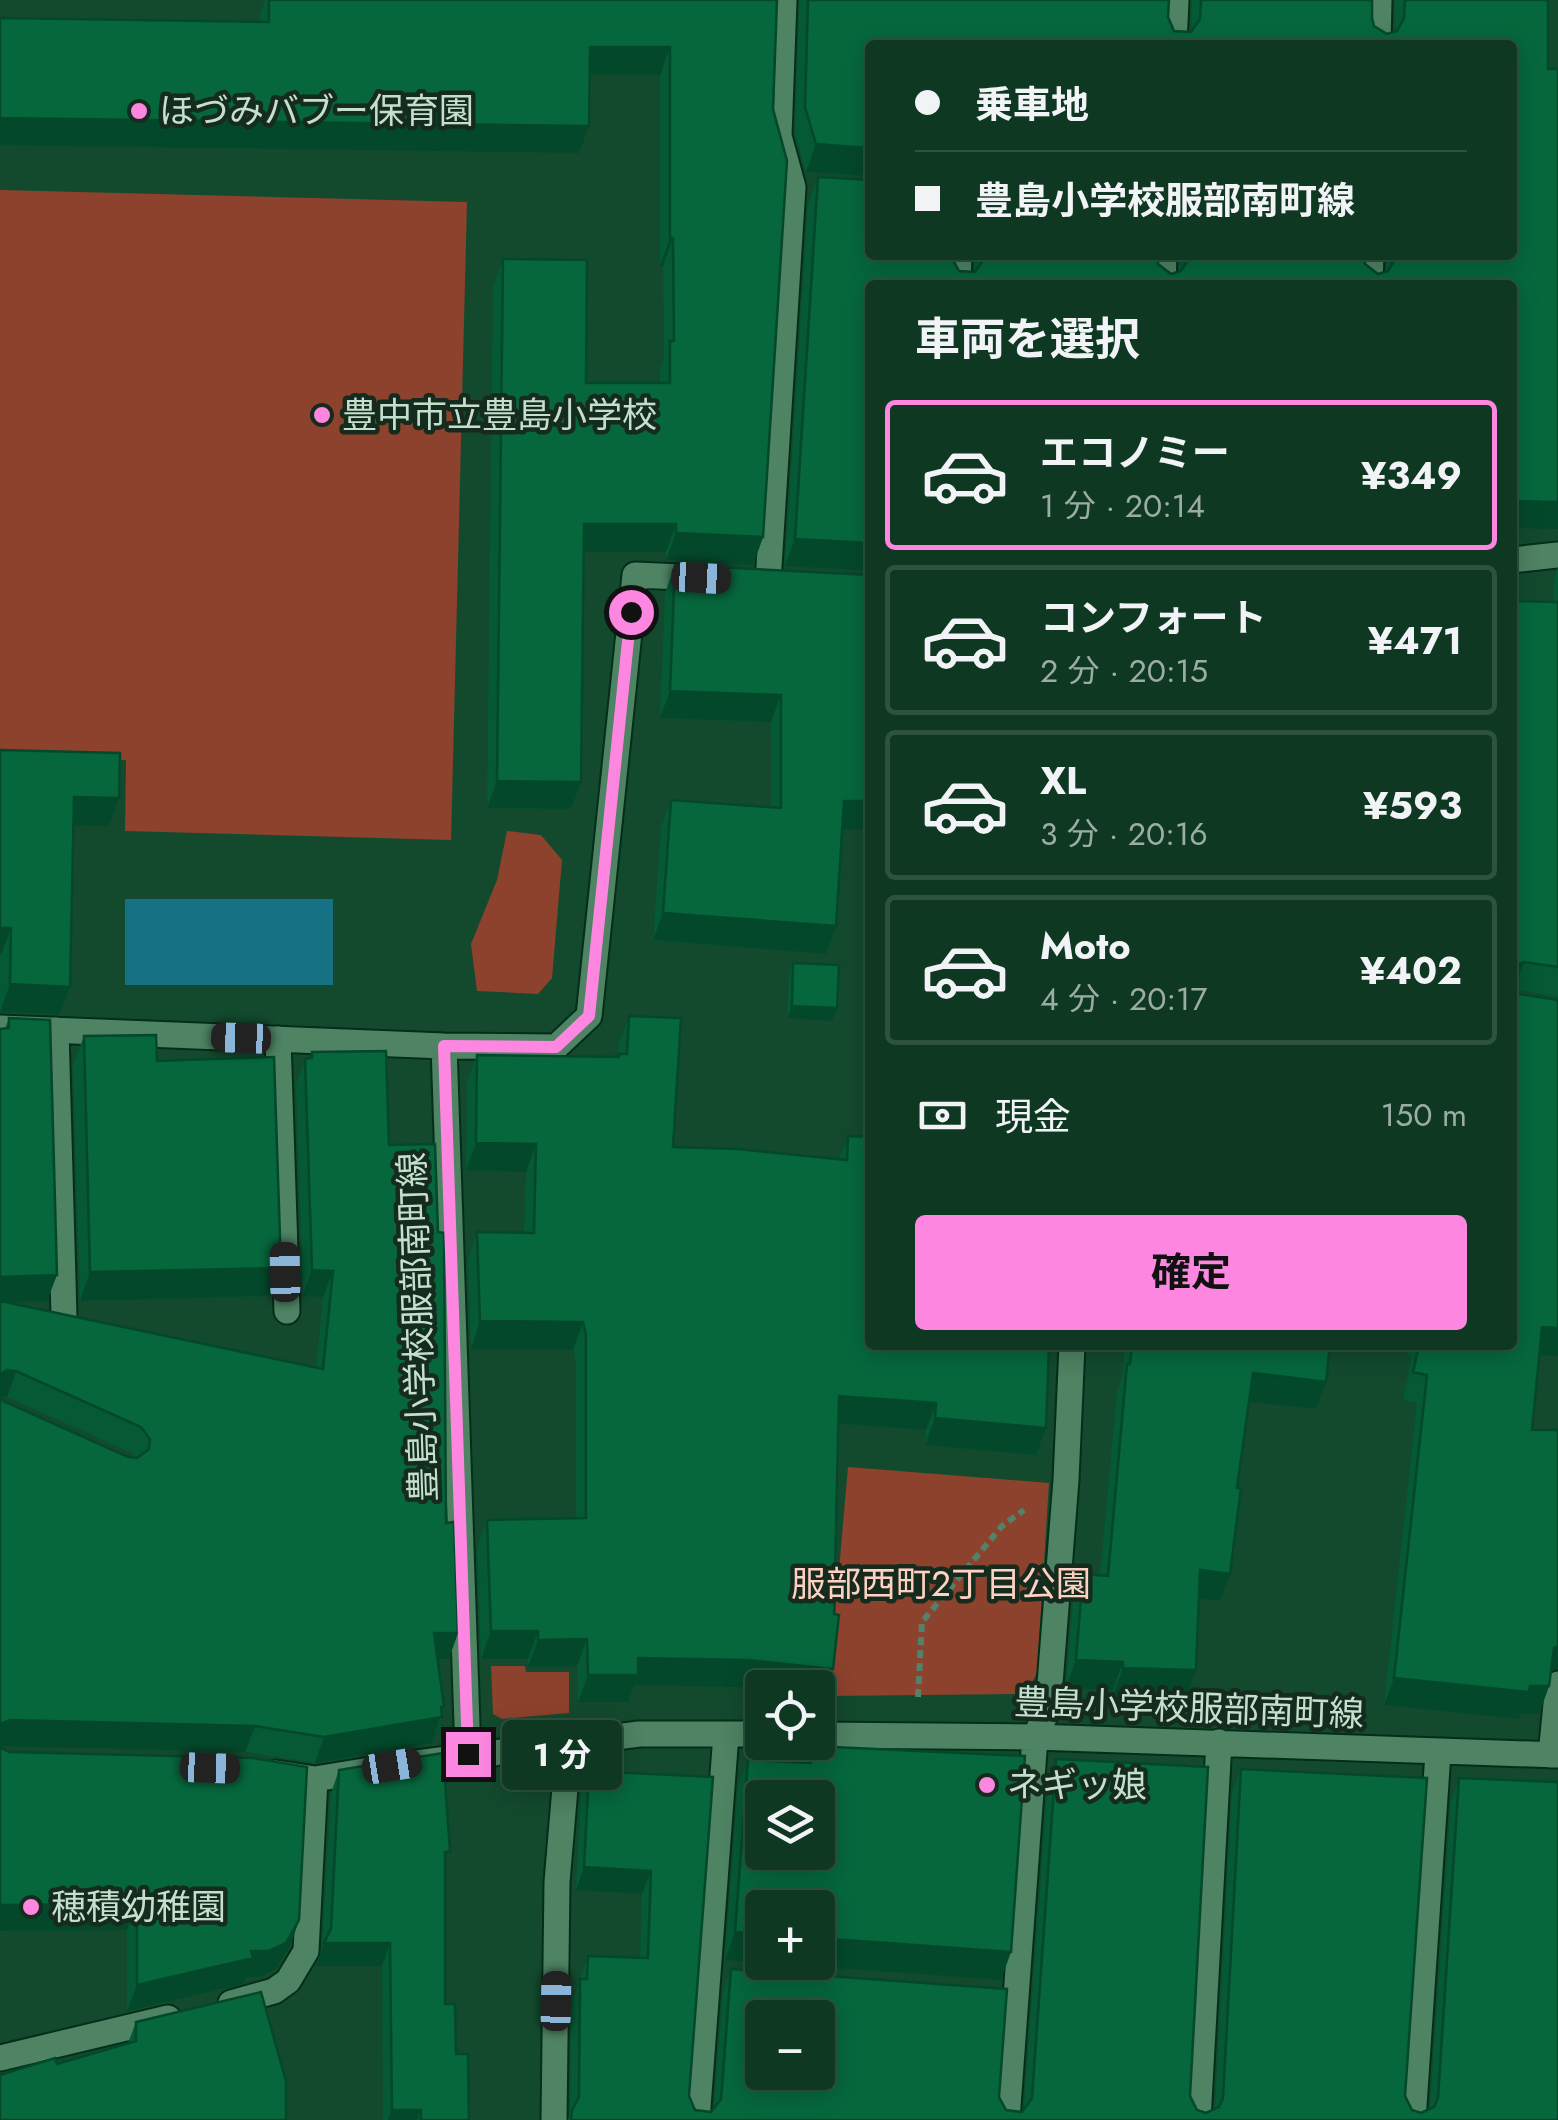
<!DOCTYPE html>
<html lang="ja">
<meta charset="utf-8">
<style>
:root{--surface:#0e3822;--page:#1c432f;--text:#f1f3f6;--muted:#9baca5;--line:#2e5240;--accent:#fd86e1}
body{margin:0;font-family:Jost,"Noto Sans JP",sans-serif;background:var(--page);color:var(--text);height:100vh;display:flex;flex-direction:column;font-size:38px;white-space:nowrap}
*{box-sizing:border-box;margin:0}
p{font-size:32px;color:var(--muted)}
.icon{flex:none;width:55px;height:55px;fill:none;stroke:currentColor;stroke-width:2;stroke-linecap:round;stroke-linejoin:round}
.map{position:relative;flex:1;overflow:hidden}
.side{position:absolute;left:865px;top:280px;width:652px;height:1070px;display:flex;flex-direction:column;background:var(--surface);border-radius:10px;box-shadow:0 5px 25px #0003,0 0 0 2px var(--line)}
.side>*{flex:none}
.banner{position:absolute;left:865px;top:40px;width:652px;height:220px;border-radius:10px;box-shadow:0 5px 25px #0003,0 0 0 2px var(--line);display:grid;align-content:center;height:220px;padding:0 50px;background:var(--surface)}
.fabs{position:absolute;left:745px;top:1670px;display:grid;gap:20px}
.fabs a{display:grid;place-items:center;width:90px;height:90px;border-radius:10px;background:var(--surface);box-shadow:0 5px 25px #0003,0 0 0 2px var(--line);font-size:50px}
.end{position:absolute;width:45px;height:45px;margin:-22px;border:12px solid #fd86e1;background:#111;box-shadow:0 0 0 5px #111}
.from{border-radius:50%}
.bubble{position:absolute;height:70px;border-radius:10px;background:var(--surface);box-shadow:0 5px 25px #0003,0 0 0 2px var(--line);font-size:32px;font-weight:700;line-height:70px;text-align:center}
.car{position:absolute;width:30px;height:60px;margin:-30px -15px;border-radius:12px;box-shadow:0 0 8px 2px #0007;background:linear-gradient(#222 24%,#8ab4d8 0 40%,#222 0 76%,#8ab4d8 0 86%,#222 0)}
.banner b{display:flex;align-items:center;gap:35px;height:95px;font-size:38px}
.banner b+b{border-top:2px solid var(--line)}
.banner i{width:25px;height:25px;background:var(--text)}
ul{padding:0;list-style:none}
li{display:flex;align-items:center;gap:30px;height:150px;margin:0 20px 15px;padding:0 30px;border:5px solid var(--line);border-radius:10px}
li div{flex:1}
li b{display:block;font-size:38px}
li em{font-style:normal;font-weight:700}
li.current{border-color:var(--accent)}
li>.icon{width:90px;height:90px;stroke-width:1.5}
h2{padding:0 50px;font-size:45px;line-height:120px}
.pay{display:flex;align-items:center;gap:25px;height:110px;padding:0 50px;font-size:38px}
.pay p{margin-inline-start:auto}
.action{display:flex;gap:20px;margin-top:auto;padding:20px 50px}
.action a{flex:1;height:115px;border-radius:10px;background:var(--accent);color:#111;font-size:40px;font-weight:700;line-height:115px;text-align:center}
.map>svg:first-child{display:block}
</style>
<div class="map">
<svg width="1558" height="2120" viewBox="0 0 1558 2120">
<rect width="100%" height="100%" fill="#134a2e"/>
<!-- green -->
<path fill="#8c422d" d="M 0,190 L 467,202 L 451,840 L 125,831 L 126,760 L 0,757 Z
M 507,831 L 541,835 L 562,860 L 552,978 L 538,994 L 477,991 L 471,944 L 497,880 Z
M 848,1467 L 1049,1483 L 1037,1673 L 1026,1694 L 828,1696 Z
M 491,1666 L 525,1666 L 526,1672 L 569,1672 L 569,1713 L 502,1719 L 493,1714 Z"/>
<!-- water -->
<path fill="#167185" d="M 125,899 L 333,899 L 333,985 L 125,985 Z"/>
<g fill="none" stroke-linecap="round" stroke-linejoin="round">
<defs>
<path id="lane" d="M 56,1030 L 64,1316
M 278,1039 L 287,1311
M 554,2120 L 557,1882 L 569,1741"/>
<path id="street" d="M 1174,45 L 1176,0
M 1378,45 L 1379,0
M 958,285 L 959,255
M 1163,285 L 1164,255
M 1370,285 L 1371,255
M 1512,560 L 1558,555
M 768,582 L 793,187 L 779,136 L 784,0
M 0,1028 L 444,1046 L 556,1047 L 589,1016 L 635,575 L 705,578
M 444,1046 L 468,1754
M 818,1735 L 1035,1737 L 1558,1755
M 1551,1755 L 1558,1684
M 409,1764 L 639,1734 L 762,1734
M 276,1773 L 315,1779 L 370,1770
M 231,2003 L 274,1991 L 288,1981 L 306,1951 L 315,1779
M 0,2058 L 168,2018
M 697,2120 L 726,1734
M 1007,2120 L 1035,1737 L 1048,1709 L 1066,1480 L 1072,1345
M 1198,2120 L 1219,1742
M 1413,2120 L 1438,1753"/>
</defs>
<!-- lane casing -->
<use href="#lane" stroke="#032e19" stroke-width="29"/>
<!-- street casing -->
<use href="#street" stroke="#032e19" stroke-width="29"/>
<!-- path -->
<path stroke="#548169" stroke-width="6" stroke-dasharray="8 5" stroke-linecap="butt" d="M 918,1697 L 922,1622 L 1002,1526 L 1024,1510"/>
<!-- lane -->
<use href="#lane" stroke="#4e8363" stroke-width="25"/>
<!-- street -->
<use href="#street" stroke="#4e8363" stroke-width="25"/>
</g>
<!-- wall -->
<path fill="#055934" d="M 265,0 L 777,0 L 763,537 L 753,565 L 666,560 L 666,552 L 584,552 L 581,782 L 571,809 L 487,808 L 493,286 L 503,259 L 586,383 L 660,383 L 660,369 L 664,357 L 663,266 L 660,266 L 660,75 L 589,74 L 579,153 L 260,22 L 260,15 Z
M 799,0 L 1169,0 L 1168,17 L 1174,31 L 1191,32 L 1192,0 L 1372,0 L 1372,18 L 1374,26 L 1387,34 L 1395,32 L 1395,0 L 1548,0 L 1548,69 L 1558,529 L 870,285 L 870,571 L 785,566 L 808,204 L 818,177 L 952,258 L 959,271 L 974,272 L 974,255 L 1158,255 L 1158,264 L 1171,274 L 1179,272 L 1179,255 L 1365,255 L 1365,264 L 1378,274 L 1386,272 L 1386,255 L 1512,255 L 1512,45 L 870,45 L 870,176 L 806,172 L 795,134 Z
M 675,565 L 870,575 L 870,829 L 842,829 L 826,954 L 653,940 L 661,827 L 671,800 L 771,807 L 771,722 L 660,718 L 665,593 Z
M 1558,567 L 1558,997 L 1513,989 L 1539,1355 L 1532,1430 L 1551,1672 L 1549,1686 L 1539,1714 L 1521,1714 L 1519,1719 L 1384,1705 L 1417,1403 L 1403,1400 L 1412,1355 L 1407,1354 L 1409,1345 L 1512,1345 L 1512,601 L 1553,602 L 1554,579 Z
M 0,750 L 119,798 L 109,826 L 73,825 L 70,987 L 60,1014 L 0,1012 Z
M 793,963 L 832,1021 L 787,1018 L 789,975 Z
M 629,1016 L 673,1147 L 839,1159 L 848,1136 L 1046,1428 L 1036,1455 L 925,1445 L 926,1430 L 839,1424 L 823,1697 L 818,1696 L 818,1688 L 634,1685 L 628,1702 L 578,1702 L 577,1666 L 528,1667 L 528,1659 L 481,1659 L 477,1548 L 487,1520 L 576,1518 L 576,1363 L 573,1350 L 471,1349 L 468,1259 L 477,1232 L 524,1233 L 526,1172 L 466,1170 L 467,1082 L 477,1055 L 618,1057 L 619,1043 Z
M 9,1018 L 47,1301 L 8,1302 L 316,1368 L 323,1297 L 303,1296 L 296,1085 L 305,1059 L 310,1058 L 312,1052 L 389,1145 L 446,1523 L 449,1659 L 438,1659 L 442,1717 L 432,1743 L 315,1763 L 245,1752 L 0,1746 L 3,1401 L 128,1457 L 135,1458 L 132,1453 L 7,1397 L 0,1396 L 5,1029 Z
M 84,1036 L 157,1061 L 270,1296 L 80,1301 L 73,1065 Z
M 1125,1345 L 1330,1345 L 1316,1409 L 1249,1401 L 1237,1488 L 1230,1574 L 1220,1601 L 1199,1599 L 1186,1698 L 1113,1695 L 1113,1690 L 1066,1688 L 1073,1602 L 1083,1574 L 1100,1575 L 1117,1391 L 1122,1378 Z
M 812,1746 L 1001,1980 L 725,1960 L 738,1787 L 748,1760 L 806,1762 Z
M 0,1747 L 299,1920 L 290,1946 L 276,1969 L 260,1977 L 246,1977 L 243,1984 L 127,2011 L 127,1930 L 0,1931 Z
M 1056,1759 L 1190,2096 L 1197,2110 L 1206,2113 L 1215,2109 L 1232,1792 L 1241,1769 L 1412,2110 L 1421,2113 L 1430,2109 L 1451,1801 L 1459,1778 L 1558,2120 L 568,2120 L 570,2114 L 572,2002 L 588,1956 L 640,1958 L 642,1894 L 576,1890 L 581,1794 L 589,1771 L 713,1777 L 689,2096 L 695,2110 L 711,2112 L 714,2109 L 723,1992 L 731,1969 L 999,2097 L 1006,2110 L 1022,2112 L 1024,2108 L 1048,1782 Z
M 339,1770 L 445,1864 L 445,2004 L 469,2120 L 383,2120 L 382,1966 L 316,1966 L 322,1948 L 331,1793 Z
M 136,2022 L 286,2120 L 57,2064 L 128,2043 Z"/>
<!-- shaded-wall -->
<path fill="#04482b" d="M 590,47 L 670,47 L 660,75 L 580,74 Z
M 0,118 L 589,126 L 579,153 L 0,145 Z
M 816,144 L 870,148 L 870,176 L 806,172 Z
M 670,238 L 673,238 L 663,266 L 660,266 Z
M 1512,501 L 1558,502 L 1558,529 L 1512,528 Z
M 584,524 L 676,524 L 666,552 L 574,552 Z
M 676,533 L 763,537 L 753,565 L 666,560 Z
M 795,539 L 870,543 L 870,571 L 785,566 Z
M 670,691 L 781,695 L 771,722 L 660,718 Z
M 497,781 L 581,782 L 571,809 L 487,808 Z
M 74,797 L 119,798 L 109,826 L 64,825 Z
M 844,801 L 870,801 L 870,829 L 834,829 Z
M 663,913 L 836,926 L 826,954 L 653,940 Z
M 0,928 L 11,928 L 1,955 L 0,955 Z
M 1524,962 L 1514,989 L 1512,989 L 1512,966 Z
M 10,984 L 70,987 L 60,1014 L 0,1012 Z
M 792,1006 L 837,1008 L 832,1021 L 787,1018 Z
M 476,1143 L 536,1144 L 526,1172 L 466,1170 Z
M 281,1268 L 270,1296 L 80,1301 L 90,1272 Z
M 312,1270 L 333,1271 L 323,1297 L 303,1296 Z
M 57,1275 L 47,1301 L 0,1303 L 0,1277 Z
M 480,1321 L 583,1322 L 573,1350 L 471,1349 Z
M 1542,1327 L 1558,1328 L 1558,1356 L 1532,1354 Z
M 7,1370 L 16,1371 L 7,1397 L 0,1396 L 0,1375 Z
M 1253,1373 L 1326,1382 L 1316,1409 L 1243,1401 Z
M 839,1396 L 936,1403 L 926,1430 L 829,1423 Z
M 935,1418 L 1046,1428 L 1036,1455 L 925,1445 Z
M 1200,1570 L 1230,1574 L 1220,1601 L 1190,1598 Z
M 491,1631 L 538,1631 L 528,1659 L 481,1659 Z
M 434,1633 L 458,1633 L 449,1659 L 425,1659 Z
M 587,1639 L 577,1666 L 528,1667 L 538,1640 Z
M 1558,1646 L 1558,1668 L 1544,1675 L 1554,1648 Z
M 638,1658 L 748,1660 L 833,1669 L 823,1697 L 818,1696 L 818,1688 L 762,1688 L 762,1690 L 738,1687 L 634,1685 L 628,1702 L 578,1702 L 588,1675 Z
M 1076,1660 L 1123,1662 L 1113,1690 L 1066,1688 Z
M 1123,1668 L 1196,1670 L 1186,1698 L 1113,1695 Z
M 1394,1678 L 1549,1686 L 1539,1714 L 1521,1714 L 1519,1719 L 1384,1705 Z
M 444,1706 L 432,1743 L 315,1763 L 324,1737 Z
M 10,1720 L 255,1726 L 245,1752 L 0,1746 L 0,1724 Z
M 584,1867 L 651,1871 L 642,1894 L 576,1890 Z
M 137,1904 L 127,1930 L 0,1931 L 0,1905 Z
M 299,1920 L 290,1946 L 276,1969 L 260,1977 L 246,1977 L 243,1984 L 127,2011 L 137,1985 L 251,1951 Z
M 735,1932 L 762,1934 L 762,1962 L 818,1962 L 818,1938 L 1011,1952 L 1001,1980 L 725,1960 Z
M 324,1943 L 390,1943 L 382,1966 L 316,1966 Z
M 392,2110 L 421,2110 L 417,2120 L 388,2120 Z"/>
<!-- building -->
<path fill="#06673d" stroke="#04482b" stroke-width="2.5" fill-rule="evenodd" d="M 269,0 L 777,0 L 773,109 L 787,161 L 763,537 L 676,533 L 676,524 L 584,524 L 581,782 L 497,781 L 503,259 L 587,260 L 586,383 L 670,383 L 670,341 L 674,341 L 673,238 L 670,238 L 670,47 L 590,47 L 589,126 L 0,118 L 0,18 L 269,22 Z
M 808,0 L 1169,0 L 1168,17 L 1174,31 L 1191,32 L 1200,19 L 1201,0 L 1372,0 L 1372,18 L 1374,26 L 1387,34 L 1397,31 L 1404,18 L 1405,0 L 1548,0 L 1548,69 L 1558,69 L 1558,502 L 1512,501 L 1512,285 L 870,285 L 870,543 L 795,539 L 818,177 L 870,180 L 870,255 L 952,255 L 952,258 L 959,271 L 975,272 L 984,259 L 984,255 L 1158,255 L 1158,264 L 1171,274 L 1181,271 L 1189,258 L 1189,255 L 1365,255 L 1365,264 L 1378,274 L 1388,271 L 1396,258 L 1396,255 L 1512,255 L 1512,45 L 870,45 L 870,148 L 816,144 L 805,107 Z
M 675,565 L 870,575 L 870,801 L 844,801 L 836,926 L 663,913 L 671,800 L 781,808 L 781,695 L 670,691 Z
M 1512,601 L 1558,602 L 1558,967 L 1524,962 L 1512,966 Z
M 0,750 L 120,753 L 119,798 L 74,797 L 70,987 L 10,984 L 11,928 L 0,928 Z
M 793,963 L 839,965 L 837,1008 L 792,1006 Z
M 1512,988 L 1519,994 L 1558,1000 L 1558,1328 L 1542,1327 L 1532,1430 L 1558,1430 L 1558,1646 L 1554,1648 L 1549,1686 L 1530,1686 L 1529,1692 L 1394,1678 L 1427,1375 L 1413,1372 L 1419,1345 L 1512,1345 Z
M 629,1016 L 681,1018 L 673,1147 L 738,1149 L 847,1160 L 848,1136 L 870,1137 L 870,1345 L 1049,1345 L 1046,1428 L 935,1418 L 936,1403 L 839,1396 L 834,1614 L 839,1615 L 833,1669 L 748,1660 L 638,1658 L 638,1675 L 588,1675 L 587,1639 L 538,1640 L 538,1631 L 491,1631 L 487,1520 L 586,1518 L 586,1335 L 583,1322 L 480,1321 L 477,1232 L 534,1233 L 536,1144 L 476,1143 L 477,1055 L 619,1057 L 619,1054 L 627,1054 Z
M 9,1018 L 50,1020 L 57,1275 L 0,1277 L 0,1029 L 9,1028 Z
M 156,1035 L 157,1061 L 274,1057 L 281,1268 L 90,1272 L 84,1036 Z
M 386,1051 L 389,1145 L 435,1144 L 438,1232 L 444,1233 L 446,1523 L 454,1522 L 458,1633 L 434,1633 L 444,1706 L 441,1707 L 442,1717 L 324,1737 L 255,1726 L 10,1720 L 0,1724 L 0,1397 L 3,1401 L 128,1457 L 137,1458 L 149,1449 L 150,1439 L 141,1427 L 16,1371 L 7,1370 L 0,1375 L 0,1301 L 323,1369 L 333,1271 L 312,1270 L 305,1059 L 312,1058 L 312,1052 Z
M 1132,1345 L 1330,1345 L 1326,1382 L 1253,1373 L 1237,1488 L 1241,1488 L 1230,1574 L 1200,1570 L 1196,1670 L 1123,1668 L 1123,1662 L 1076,1660 L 1083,1574 L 1108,1576 L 1127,1364 L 1130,1364 Z
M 812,1746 L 1025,1756 L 1011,1952 L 818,1938 L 818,1908 L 762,1908 L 762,1934 L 735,1932 L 748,1760 L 811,1763 ZM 762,1798 L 818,1798 L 818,1852 L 762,1852 Z
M 0,1747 L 9,1752 L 253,1758 L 307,1767 L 299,1920 L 286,1943 L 269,1951 L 251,1951 L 253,1958 L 137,1985 L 137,1904 L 0,1905 Z
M 443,1753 L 450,1851 L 445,1852 L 445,2004 L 455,2004 L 456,2054 L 468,2054 L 469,2120 L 421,2120 L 421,2110 L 392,2110 L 390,1943 L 324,1943 L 331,1929 L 339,1770 Z
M 1056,1759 L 1208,1767 L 1190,2096 L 1197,2110 L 1206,2113 L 1219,2107 L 1223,2098 L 1241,1769 L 1427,1778 L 1405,2096 L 1412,2110 L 1421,2113 L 1434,2107 L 1438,2098 L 1459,1778 L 1558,1782 L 1558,2120 L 571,2120 L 572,2110 L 579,2097 L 580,1979 L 587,1979 L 588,1956 L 648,1958 L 651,1871 L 584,1867 L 589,1771 L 713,1777 L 689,2096 L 695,2110 L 711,2112 L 721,2099 L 731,1969 L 1007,1989 L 999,2097 L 1006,2110 L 1022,2112 L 1032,2098 ZM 762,2018 L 818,2018 L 818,2072 L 762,2072 Z
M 261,1992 L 286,2081 L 286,2120 L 0,2120 L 0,2075 L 55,2058 L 57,2064 L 136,2041 L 136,2022 Z"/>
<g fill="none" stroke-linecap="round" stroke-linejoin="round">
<!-- route -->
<path stroke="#fd86e1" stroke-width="12" d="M 468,1754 L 444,1046 L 556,1047 L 589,1016 L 631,612"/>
</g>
<!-- markers -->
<g fill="#fd86e1" stroke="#152b1e" stroke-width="4">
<circle cx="139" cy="111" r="10"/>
<circle cx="322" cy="415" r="10"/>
<circle cx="987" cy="1785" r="10"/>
<circle cx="31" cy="1907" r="10"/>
</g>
<g text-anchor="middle" stroke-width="9" stroke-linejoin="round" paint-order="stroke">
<!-- poi labels -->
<g font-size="35" fill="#c4dfce" stroke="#152b1e" text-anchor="start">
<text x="159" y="123">ほづみバブー保育園</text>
<text x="342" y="427">豊中市立豊島小学校</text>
<text x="1007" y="1797">ネギッ娘</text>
<text x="51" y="1919">穂積幼稚園</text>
</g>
<!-- street labels -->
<g font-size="35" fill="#c4dfce" stroke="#152b1e">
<text transform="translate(418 1327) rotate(-92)" y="12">豊島小学校服部南町線</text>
<text transform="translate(1189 1708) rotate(2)" y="12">豊島小学校服部南町線</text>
</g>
<!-- park labels -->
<g font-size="35" fill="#fed1c3" stroke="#152b1e">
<text x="941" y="1596">服部西町2丁目公園</text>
</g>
</g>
</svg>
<div class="fabs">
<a><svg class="icon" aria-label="locate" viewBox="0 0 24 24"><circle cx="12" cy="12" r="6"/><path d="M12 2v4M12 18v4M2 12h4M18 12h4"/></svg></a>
<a><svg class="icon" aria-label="layers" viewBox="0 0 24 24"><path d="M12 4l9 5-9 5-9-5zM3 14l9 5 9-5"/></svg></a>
<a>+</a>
<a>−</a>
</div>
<i class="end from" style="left:631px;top:612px"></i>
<i class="end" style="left:468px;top:1754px"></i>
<div class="bubble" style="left:502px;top:1720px;width:120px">1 分</div>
<i class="car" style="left:701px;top:578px;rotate:93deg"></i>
<i class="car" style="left:241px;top:1038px;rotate:272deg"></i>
<i class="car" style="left:285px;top:1272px;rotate:359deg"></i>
<i class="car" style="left:392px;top:1766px;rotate:81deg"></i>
<i class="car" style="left:210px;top:1768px;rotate:92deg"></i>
<i class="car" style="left:556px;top:2001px;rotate:1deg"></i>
<div class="banner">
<b><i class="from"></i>乗車地</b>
<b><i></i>豊島小学校服部南町線</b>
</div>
<section class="side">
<h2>車両を選択</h2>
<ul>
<li class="current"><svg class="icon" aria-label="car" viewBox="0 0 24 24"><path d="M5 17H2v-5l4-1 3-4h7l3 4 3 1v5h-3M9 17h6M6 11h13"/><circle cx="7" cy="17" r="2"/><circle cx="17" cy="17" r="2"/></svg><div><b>エコノミー</b><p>1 分 · 20:14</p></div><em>¥349</em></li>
<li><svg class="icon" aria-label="car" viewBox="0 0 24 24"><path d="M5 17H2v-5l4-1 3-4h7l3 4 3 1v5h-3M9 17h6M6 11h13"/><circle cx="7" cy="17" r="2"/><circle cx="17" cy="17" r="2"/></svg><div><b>コンフォート</b><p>2 分 · 20:15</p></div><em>¥471</em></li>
<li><svg class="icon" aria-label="car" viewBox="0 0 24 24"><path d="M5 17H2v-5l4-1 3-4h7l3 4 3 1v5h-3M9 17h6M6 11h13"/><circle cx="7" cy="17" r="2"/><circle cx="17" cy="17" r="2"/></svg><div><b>XL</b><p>3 分 · 20:16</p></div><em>¥593</em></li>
<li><svg class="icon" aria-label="car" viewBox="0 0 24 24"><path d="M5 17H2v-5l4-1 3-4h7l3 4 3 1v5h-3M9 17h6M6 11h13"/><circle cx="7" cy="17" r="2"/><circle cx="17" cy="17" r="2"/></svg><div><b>Moto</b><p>4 分 · 20:17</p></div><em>¥402</em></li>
</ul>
<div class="pay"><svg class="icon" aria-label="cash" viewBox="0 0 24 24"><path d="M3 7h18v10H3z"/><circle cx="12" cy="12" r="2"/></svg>現金<p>150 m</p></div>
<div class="action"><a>確定</a></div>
</section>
</div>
